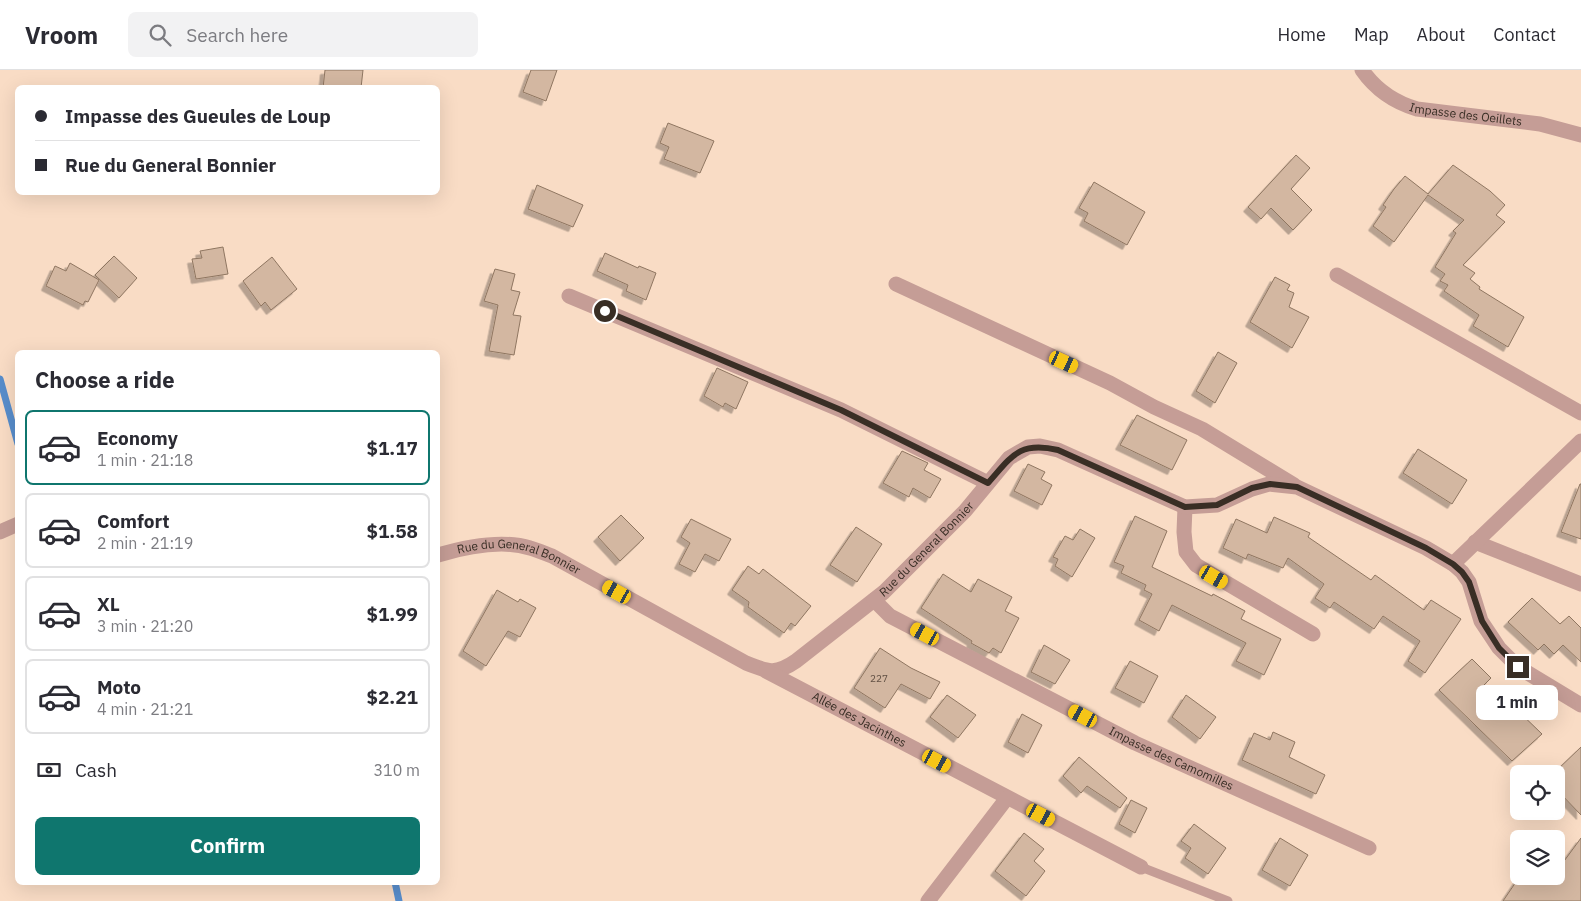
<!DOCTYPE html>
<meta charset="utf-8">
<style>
:root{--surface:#fff;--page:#f2f2f3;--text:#2b2b33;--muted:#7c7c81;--line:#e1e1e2;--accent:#0f766e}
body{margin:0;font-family:"IBM Plex Sans",sans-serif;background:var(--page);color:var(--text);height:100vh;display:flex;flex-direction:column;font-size:19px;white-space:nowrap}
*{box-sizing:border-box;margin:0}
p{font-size:16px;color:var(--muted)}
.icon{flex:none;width:28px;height:28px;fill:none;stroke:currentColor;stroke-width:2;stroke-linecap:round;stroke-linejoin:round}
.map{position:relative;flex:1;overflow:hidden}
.panel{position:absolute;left:15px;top:280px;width:425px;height:535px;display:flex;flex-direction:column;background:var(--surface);border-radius:8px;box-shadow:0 5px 20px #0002}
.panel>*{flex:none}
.hud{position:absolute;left:15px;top:15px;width:425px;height:110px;border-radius:8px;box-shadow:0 5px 20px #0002;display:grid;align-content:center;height:110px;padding:0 20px;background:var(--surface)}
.tools{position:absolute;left:1510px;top:695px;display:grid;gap:10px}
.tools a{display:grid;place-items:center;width:55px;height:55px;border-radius:8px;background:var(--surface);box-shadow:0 5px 20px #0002;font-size:25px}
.end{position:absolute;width:22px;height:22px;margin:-11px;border:6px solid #392e25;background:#fff;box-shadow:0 0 0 2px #fff}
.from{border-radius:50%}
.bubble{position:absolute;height:35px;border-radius:8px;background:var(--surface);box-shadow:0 5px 20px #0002;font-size:16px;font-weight:800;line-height:35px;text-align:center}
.car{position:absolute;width:15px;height:30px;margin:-15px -8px;border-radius:6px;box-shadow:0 0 4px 1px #0007;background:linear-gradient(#f5c518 24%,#345 0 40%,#f5c518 0 76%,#345 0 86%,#f5c518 0)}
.hud b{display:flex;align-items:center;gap:18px;height:48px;font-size:19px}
.hud b+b{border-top:1px solid var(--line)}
.hud i{width:12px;height:12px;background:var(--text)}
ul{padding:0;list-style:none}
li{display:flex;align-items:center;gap:15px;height:75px;margin:0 10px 8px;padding:0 10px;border:2px solid var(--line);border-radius:8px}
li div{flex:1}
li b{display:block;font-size:19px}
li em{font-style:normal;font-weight:800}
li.active{border-color:var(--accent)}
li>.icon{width:45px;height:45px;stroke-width:1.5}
h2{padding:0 20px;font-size:22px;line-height:60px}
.pay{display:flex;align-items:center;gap:12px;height:55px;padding:0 20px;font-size:19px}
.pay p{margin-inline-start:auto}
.cta{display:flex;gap:10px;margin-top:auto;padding:10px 20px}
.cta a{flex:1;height:58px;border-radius:8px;background:var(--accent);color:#fff;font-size:20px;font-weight:800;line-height:58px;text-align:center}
header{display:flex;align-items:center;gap:30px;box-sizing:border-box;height:70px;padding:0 25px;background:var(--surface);border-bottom:1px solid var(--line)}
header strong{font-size:24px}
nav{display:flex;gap:28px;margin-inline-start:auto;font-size:18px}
.search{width:350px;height:45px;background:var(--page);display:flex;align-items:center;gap:12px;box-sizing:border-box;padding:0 18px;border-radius:8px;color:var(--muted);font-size:19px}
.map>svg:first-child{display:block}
</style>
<header>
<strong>Vroom</strong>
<div class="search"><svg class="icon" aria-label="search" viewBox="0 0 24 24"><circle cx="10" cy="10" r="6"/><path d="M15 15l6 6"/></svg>Search here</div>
<nav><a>Home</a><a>Map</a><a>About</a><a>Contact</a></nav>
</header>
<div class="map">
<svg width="1581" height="831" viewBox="0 0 1581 831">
<defs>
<filter id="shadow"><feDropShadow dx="-4.5" dy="4.5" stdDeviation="0" flood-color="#0004"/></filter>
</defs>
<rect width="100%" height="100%" fill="#f9dcc5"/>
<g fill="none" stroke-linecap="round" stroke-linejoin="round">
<!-- stream -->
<path stroke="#588dcb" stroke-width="7" d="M 0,309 L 18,374
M 395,812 L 399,831"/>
</g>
<!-- building -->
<path fill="#d3b7a1" stroke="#8f7661" filter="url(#shadow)" d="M 325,0 L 363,0 L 361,18 L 323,18 Z
M 531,0 L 557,0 L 546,31 L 523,22 Z
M 668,53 L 714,71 L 700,103 L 664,89 L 669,77 L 660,73 Z
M 1296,85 L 1310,98 L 1291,119 L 1312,140 L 1293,160 L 1271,138 L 1261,149 L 1248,137 Z
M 1453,95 L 1490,121 L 1505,135 L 1496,145 L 1505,152 L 1463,195 L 1475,203 L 1470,209 L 1480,217 L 1479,219 L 1524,247 L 1508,277 L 1473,256 L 1479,245 L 1444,221 L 1448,215 L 1440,211 L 1445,204 L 1435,197 L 1456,163 L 1453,161 L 1464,150 L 1428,125 L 1394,172 L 1373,156 L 1386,137 L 1383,135 L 1394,119 L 1405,106 L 1428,124 Z
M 1094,112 L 1145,142 L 1127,175 L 1084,151 L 1088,143 L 1079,138 Z
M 537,115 L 583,135 L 573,157 L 528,139 Z
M 223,177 L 228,204 L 196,209 L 192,189 L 202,188 L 200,181 Z
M 605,183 L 638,198 L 639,196 L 656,203 L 646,230 L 626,221 L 628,215 L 597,201 Z
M 114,186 L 137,208 L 119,228 L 95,205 Z
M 272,187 L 297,219 L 271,240 L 265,232 L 261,236 L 243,211 Z
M 70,193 L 99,210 L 88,232 L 85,231 L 83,235 L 46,216 L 55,196 L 66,201 Z
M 495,199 L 515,204 L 511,220 L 520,222 L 513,245 L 521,246 L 514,285 L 489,281 L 498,235 L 484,231 Z
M 1275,207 L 1290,215 L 1287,220 L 1294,223 L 1289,237 L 1309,247 L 1292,278 L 1250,252 Z
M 1218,282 L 1237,293 L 1215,333 L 1196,321 Z
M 717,298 L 748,312 L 736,339 L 725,333 L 723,337 L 704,326 Z
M 1137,345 L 1187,370 L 1172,400 L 1120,375 Z
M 1418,379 L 1467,410 L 1452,434 L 1403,403 Z
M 902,381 L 928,393 L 924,400 L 941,409 L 930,428 L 913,418 L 909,427 L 883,413 Z
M 1028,394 L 1045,402 L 1041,409 L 1052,415 L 1042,435 L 1014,421 Z
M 1580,414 L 1581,414 L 1581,469 L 1561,462 Z
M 621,445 L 644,468 L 620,491 L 598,467 Z
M 1135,446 L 1167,461 L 1152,497 L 1212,526 L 1213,524 L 1245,541 L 1241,549 L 1281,569 L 1264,605 L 1236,591 L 1246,573 L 1172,535 L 1159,561 L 1139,550 L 1152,524 L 1144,520 L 1146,515 L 1121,503 L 1124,496 L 1114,492 Z
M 1274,447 L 1310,463 L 1308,467 L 1371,510 L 1375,505 L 1424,540 L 1431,530 L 1461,549 L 1425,603 L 1408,591 L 1420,571 L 1383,546 L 1374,559 L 1334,532 L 1330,538 L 1315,528 L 1324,514 L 1288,488 L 1283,498 L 1248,484 L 1246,489 L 1223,478 L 1236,449 L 1267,463 Z
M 691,449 L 731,469 L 719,491 L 705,484 L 695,502 L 679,494 L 690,473 L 681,467 Z
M 856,457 L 882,474 L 857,512 L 830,495 Z
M 1080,459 L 1095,468 L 1072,507 L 1055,496 L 1058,489 L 1053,487 L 1065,466 L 1073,470 Z
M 748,496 L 759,504 L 763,499 L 811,536 L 795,556 L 791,553 L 784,563 L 748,537 L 749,532 L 732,520 Z
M 943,504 L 971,522 L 978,509 L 1012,527 L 1005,541 L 1019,548 L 1001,583 L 993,578 L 989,583 L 971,573 L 972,571 L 921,538 Z
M 497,520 L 518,532 L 520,529 L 536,538 L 520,567 L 508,561 L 486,596 L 463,581 Z
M 1532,528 L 1560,554 L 1569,546 L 1581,558 L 1581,592 L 1563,575 L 1554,584 L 1544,574 L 1538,580 L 1508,552 Z
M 1044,575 L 1070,590 L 1055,614 L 1031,602 Z
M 880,578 L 911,598 L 940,612 L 930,629 L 901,614 L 885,638 L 854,618 Z
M 1472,589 L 1491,608 L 1481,618 L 1507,645 L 1514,637 L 1542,664 L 1512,691 L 1439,620 Z
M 1130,591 L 1158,606 L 1144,633 L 1115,618 Z
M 947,625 L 976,645 L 958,668 L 930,647 Z
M 1186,625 L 1216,647 L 1200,669 L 1172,647 Z
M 1022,644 L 1042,655 L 1028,683 L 1008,672 Z
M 1273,662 L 1295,672 L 1289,687 L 1325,705 L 1316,724 L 1242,690 L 1254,663 L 1270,670 Z
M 1581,677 L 1581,745 L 1556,719 L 1556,715 L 1563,709 L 1556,701 Z
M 1079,687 L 1127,728 L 1120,738 L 1087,716 L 1081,723 L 1063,706 Z
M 1131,730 L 1147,738 L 1135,763 L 1119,754 Z
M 1194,754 L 1226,778 L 1208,804 L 1185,788 L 1191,778 L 1181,771 Z
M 1024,763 L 1044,779 L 1034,791 L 1045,801 L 1026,826 L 995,801 Z
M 1280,768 L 1308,785 L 1290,816 L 1262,800 Z
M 1581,768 L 1581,831 L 1503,831 L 1520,806 L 1556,806 L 1556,802 Z"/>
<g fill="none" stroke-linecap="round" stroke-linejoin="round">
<!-- lane -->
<path stroke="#c59d96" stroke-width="9" d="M 1141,797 L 1228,831"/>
<!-- street -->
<g stroke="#c59d96" stroke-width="15">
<path id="s1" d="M 1362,0 C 1376,20 1393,32 1417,39 L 1540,54 L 1581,65"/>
<path d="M 1337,205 L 1581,343"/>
<path d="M 896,214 L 1110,313 L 1154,337 L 1202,359 L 1294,415"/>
<path d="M 569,226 L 841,340 L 988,413"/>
<path d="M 1185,437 L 1184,462 L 1186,482 L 1196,495 L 1313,564"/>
<path d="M 0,462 L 18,454"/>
<path d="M 1475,472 L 1581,514"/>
<path id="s2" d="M 438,485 C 465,477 501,469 530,478 C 537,480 544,483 552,486 L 746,593 C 768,602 776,605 796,591 L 884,522 L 965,441 L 1009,388 L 1028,377 L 1040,376 L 1058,380 L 1185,437 L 1217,435 L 1252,419 L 1269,414 L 1297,417 L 1426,478 L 1453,494 L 1462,502 L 1469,512 L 1481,551 L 1499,578 L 1518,597 L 1581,635"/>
<path d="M 1453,494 L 1581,371"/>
<path id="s3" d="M 874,530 L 890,546 L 1135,673 L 1369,778"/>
<path id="s4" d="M 766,601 L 1141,797"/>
<path d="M 928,831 L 1007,728"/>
</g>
</g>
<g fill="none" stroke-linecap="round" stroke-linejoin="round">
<!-- route -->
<path stroke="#392e25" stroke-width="6" d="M 605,241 L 841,340 L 988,413 C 1012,386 1019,371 1058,380 L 1185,437 L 1217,435 L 1252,418 L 1270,414 L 1297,417 L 1426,478 L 1453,494 L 1462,502 L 1469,512 L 1482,551 L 1499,578 L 1518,597"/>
</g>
<g text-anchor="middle" stroke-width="4" stroke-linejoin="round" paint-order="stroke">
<!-- number labels -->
<g font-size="10" fill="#605044">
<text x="879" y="612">227</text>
</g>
<!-- street labels -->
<g font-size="12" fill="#392e25" stroke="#fdecde">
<text dy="4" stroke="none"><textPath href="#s1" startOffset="118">Impasse des Oeillets</textPath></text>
<text dy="4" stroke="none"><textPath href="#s2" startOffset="564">Rue du General Bonnier</textPath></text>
<text dy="4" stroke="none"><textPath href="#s2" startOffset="84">Rue du General Bonnier</textPath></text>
<text dy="4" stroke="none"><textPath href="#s4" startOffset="105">Allée des Jacinthes</textPath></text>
<text dy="4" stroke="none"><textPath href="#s3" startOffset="338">Impasse des Camomilles</textPath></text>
</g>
</g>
</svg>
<div class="tools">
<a><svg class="icon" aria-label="locate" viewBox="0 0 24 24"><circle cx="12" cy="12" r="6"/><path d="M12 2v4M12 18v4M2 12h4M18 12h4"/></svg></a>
<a><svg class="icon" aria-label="layers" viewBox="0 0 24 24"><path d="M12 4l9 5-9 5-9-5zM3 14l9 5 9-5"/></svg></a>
</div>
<i class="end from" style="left:605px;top:241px"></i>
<i class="end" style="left:1518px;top:597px"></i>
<div class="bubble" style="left:1476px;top:615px;width:82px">1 min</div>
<i class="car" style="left:1064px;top:292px;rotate:115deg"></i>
<i class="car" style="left:1214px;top:507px;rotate:120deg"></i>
<i class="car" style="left:617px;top:522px;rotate:299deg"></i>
<i class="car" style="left:925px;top:564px;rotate:298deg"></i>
<i class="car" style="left:1083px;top:646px;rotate:298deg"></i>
<i class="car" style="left:937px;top:691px;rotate:118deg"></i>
<i class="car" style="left:1041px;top:745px;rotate:118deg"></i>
<div class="hud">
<b><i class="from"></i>Impasse des Gueules de Loup</b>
<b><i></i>Rue du General Bonnier</b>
</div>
<section class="panel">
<h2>Choose a ride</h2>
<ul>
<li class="active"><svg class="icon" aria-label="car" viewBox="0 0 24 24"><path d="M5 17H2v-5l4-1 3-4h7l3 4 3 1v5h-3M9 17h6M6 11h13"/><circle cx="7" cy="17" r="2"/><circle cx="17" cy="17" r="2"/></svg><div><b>Economy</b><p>1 min · 21:18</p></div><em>$1.17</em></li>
<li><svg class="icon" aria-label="car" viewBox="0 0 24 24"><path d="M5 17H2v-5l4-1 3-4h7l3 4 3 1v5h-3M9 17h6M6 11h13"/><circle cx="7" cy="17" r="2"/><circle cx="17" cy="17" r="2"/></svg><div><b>Comfort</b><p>2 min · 21:19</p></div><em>$1.58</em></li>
<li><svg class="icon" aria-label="car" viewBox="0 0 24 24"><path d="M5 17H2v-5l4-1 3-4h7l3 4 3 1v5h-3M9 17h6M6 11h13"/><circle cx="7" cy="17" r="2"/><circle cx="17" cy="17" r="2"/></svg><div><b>XL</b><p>3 min · 21:20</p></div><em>$1.99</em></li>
<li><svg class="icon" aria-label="car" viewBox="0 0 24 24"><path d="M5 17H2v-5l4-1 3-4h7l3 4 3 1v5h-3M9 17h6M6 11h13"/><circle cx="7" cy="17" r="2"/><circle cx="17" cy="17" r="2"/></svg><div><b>Moto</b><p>4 min · 21:21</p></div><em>$2.21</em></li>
</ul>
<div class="pay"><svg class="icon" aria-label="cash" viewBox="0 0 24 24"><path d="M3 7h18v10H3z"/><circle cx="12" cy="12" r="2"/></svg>Cash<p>310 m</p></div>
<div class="cta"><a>Confirm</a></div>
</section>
</div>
